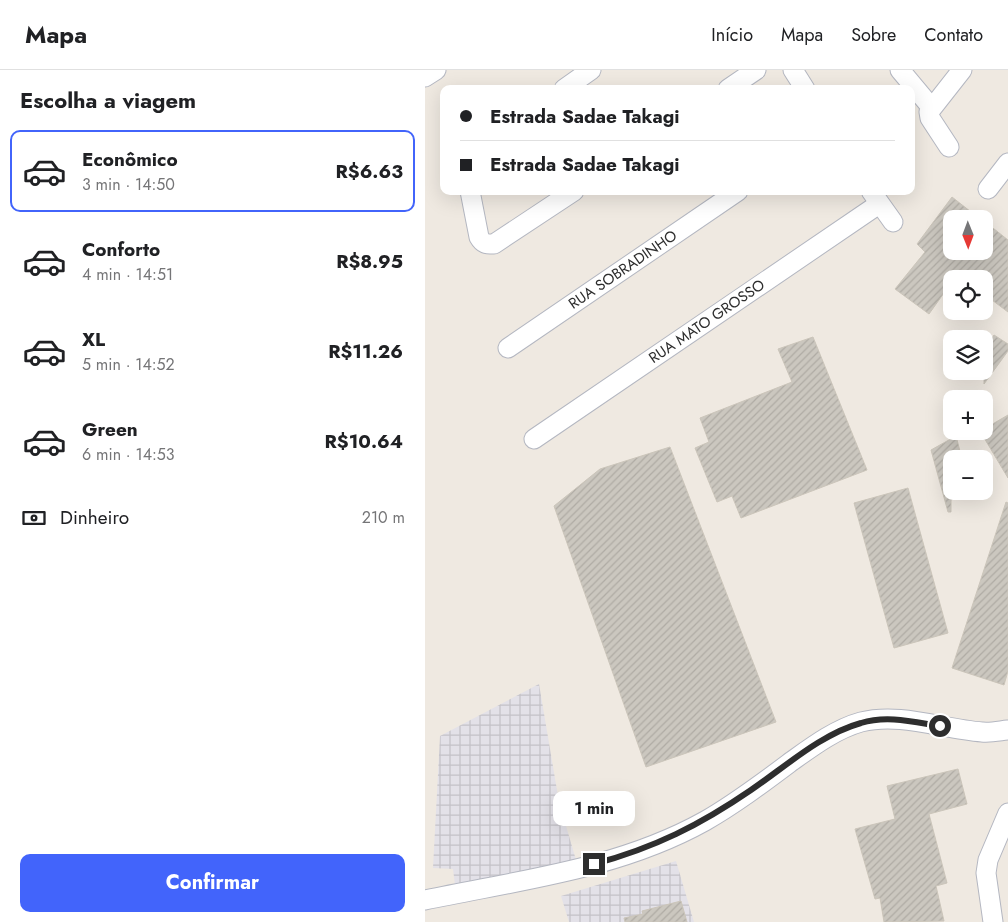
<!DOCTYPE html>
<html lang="pt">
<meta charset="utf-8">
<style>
:root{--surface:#fff;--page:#f2f2f2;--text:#202124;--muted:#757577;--line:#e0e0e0;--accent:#4264fb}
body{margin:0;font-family:Jost,sans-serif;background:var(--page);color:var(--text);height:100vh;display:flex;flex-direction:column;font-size:19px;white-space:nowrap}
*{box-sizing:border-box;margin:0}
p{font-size:16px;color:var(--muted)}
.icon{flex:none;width:28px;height:28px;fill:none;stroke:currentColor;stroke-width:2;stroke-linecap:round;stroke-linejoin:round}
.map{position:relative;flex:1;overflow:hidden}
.panel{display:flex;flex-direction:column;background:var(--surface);width:425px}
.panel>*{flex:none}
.guide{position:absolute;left:15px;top:15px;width:475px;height:110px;border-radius:10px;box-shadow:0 5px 20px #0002;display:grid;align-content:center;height:110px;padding:0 20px;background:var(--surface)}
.needle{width:32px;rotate:179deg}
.controls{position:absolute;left:518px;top:140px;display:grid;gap:10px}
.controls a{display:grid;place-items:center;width:50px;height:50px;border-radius:10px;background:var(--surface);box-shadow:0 5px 20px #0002;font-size:25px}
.end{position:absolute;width:22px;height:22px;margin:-11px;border:6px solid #2e2e2e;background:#fff;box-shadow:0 0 0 2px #fff}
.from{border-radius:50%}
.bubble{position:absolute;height:35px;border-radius:10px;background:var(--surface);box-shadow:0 5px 20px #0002;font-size:16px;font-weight:700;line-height:35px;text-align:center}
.guide b{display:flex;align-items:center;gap:18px;height:48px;font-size:19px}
.guide b+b{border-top:1px solid var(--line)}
.guide i{width:12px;height:12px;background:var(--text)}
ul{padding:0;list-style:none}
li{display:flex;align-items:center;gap:15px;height:82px;margin:0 10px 8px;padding:0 10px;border:2px solid transparent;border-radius:10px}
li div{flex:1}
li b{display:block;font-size:19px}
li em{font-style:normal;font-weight:700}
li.on{border-color:var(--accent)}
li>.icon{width:45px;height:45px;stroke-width:1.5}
h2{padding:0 20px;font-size:22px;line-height:60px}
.pay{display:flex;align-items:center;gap:12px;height:55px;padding:0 20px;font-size:19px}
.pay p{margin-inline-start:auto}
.cta{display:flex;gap:10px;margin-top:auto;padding:10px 20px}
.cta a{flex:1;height:58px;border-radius:10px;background:var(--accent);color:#fff;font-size:20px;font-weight:700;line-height:58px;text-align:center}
header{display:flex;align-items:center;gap:30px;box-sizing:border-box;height:70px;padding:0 25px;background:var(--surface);border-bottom:1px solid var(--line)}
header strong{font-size:24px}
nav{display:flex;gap:28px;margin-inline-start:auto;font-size:18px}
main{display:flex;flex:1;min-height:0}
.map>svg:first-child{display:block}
</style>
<header>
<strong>Mapa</strong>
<nav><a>Início</a><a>Mapa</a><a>Sobre</a><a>Contato</a></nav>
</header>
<main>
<section class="panel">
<h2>Escolha a viagem</h2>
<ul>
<li class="on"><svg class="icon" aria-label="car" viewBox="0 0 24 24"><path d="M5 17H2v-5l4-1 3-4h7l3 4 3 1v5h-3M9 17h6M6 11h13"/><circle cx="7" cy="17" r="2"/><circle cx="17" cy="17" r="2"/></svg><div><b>Econômico</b><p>3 min · 14:50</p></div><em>R$6.63</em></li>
<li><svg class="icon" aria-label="car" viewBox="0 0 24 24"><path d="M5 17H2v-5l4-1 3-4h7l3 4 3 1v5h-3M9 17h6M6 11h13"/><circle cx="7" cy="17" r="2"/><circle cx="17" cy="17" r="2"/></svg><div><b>Conforto</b><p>4 min · 14:51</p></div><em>R$8.95</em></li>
<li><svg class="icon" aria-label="car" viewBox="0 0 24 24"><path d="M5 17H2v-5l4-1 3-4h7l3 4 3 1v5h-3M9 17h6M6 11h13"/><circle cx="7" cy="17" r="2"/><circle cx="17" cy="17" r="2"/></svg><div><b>XL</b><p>5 min · 14:52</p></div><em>R$11.26</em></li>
<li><svg class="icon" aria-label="car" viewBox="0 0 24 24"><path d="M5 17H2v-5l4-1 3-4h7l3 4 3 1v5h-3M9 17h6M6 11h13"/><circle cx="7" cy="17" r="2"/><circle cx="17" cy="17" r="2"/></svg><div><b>Green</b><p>6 min · 14:53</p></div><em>R$10.64</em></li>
</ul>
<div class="pay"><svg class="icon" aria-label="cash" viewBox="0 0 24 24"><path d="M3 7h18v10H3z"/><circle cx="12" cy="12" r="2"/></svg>Dinheiro<p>210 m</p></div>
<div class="cta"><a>Confirmar</a></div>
</section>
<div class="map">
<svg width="583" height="852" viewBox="0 0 583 852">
<defs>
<pattern id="industrial-grid" width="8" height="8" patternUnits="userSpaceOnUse" patternTransform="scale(1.25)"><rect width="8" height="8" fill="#e3e1e8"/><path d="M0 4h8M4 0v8" fill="none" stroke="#c3c1c7"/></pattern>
<pattern id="building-hatch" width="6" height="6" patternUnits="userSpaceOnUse" patternTransform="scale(1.25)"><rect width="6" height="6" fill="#cbc7bf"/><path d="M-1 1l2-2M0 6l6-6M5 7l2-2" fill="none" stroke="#afaba4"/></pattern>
</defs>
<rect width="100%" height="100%" fill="#efe9e1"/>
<!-- industrial -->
<path fill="url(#industrial-grid)" d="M 114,614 L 134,732 L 151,790 L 30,815 L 28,799 L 8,798 L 15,666 Z
M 251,791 L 269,852 L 144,852 L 136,826 Z"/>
<!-- building -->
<path fill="url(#building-hatch)" stroke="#cbc5ba" d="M 527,127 L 555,149 L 526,149 L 526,181 L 559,181 L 559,151 L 583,170 L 583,242 L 559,224 L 559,209 L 538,209 L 532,205 L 529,209 L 526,209 L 526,213 L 504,244 L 470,219 L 500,182 L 492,174 Z
M 569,265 L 583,274 L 583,281 L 559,314 L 559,280 Z
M 388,267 L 442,400 L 316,448 L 307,426 L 292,432 L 270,378 L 284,372 L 275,348 L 367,312 L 353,279 Z
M 583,345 L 583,408 L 555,361 L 559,361 L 559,359 Z
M 531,366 L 537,389 L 526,389 L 526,421 L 542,421 L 526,430 L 526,442 L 523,442 L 506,380 Z
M 245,377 L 351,652 L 221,697 L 129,436 L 175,399 Z
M 483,418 L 523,563 L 469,578 L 429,433 Z
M 581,432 L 583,433 L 583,601 L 579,615 L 527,598 Z
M 533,699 L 542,734 L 504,744 L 522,813 L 511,816 L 519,851 L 459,852 L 455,828 L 450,829 L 430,759 L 470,749 L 462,716 Z
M 256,831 L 262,852 L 200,852 L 199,848 L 218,844 L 217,841 Z"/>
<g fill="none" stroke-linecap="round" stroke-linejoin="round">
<defs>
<g id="minor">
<path d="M 368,0 L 380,19"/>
<path d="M 475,0 L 506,37"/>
<path d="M 0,7 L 11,0"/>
<path d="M 139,19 L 166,0"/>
<path d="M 303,19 L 331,0"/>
<path d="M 524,77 L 505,48 L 504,42 L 537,0"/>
<path d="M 563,119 L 583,93"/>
<path d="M 45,121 L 54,167 C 58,174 61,174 69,174 L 149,121"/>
<path d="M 446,121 L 468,152"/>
<path id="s1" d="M 83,278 L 313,121"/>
<path id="s2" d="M 109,369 L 454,134"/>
<path d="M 0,830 C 95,810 194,799 280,751 C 310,734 339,712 367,691 C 388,676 411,659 436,652 C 475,642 517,659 557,662 C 565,663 574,661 583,660"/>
<path d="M 568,852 L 561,803 L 563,790 L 583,743"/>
</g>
</defs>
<!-- minor casing -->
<use href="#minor" stroke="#b4b7c1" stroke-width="21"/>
<!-- minor -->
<use href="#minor" stroke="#fff" stroke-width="19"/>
</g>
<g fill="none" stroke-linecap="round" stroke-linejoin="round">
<!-- route -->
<path stroke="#2e2e2e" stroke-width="6" d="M 169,794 C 229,778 275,755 326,720 C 360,697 396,664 436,653 C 462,645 489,652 515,656"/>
</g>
<g text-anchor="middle" stroke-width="4" stroke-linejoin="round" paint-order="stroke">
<!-- street labels -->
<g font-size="15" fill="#2e2e2e" stroke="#fff">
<text dy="5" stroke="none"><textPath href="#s1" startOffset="139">RUA SOBRADINHO</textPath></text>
<text dy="5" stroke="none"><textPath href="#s2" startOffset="209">RUA MATO GROSSO</textPath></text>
</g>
</g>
</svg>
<div class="controls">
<a><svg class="needle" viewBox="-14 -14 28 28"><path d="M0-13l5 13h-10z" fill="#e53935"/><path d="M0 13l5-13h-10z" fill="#757577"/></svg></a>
<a><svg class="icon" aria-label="locate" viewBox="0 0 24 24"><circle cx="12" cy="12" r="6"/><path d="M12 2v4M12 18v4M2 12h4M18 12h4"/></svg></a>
<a><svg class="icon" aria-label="layers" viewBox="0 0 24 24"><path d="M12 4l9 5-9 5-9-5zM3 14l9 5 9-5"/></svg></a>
<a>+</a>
<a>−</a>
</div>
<i class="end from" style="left:515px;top:656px"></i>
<i class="end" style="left:169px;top:794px"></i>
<div class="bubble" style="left:128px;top:721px;width:82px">1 min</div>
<div class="guide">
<b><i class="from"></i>Estrada Sadae Takagi</b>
<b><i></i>Estrada Sadae Takagi</b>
</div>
</div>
</main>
